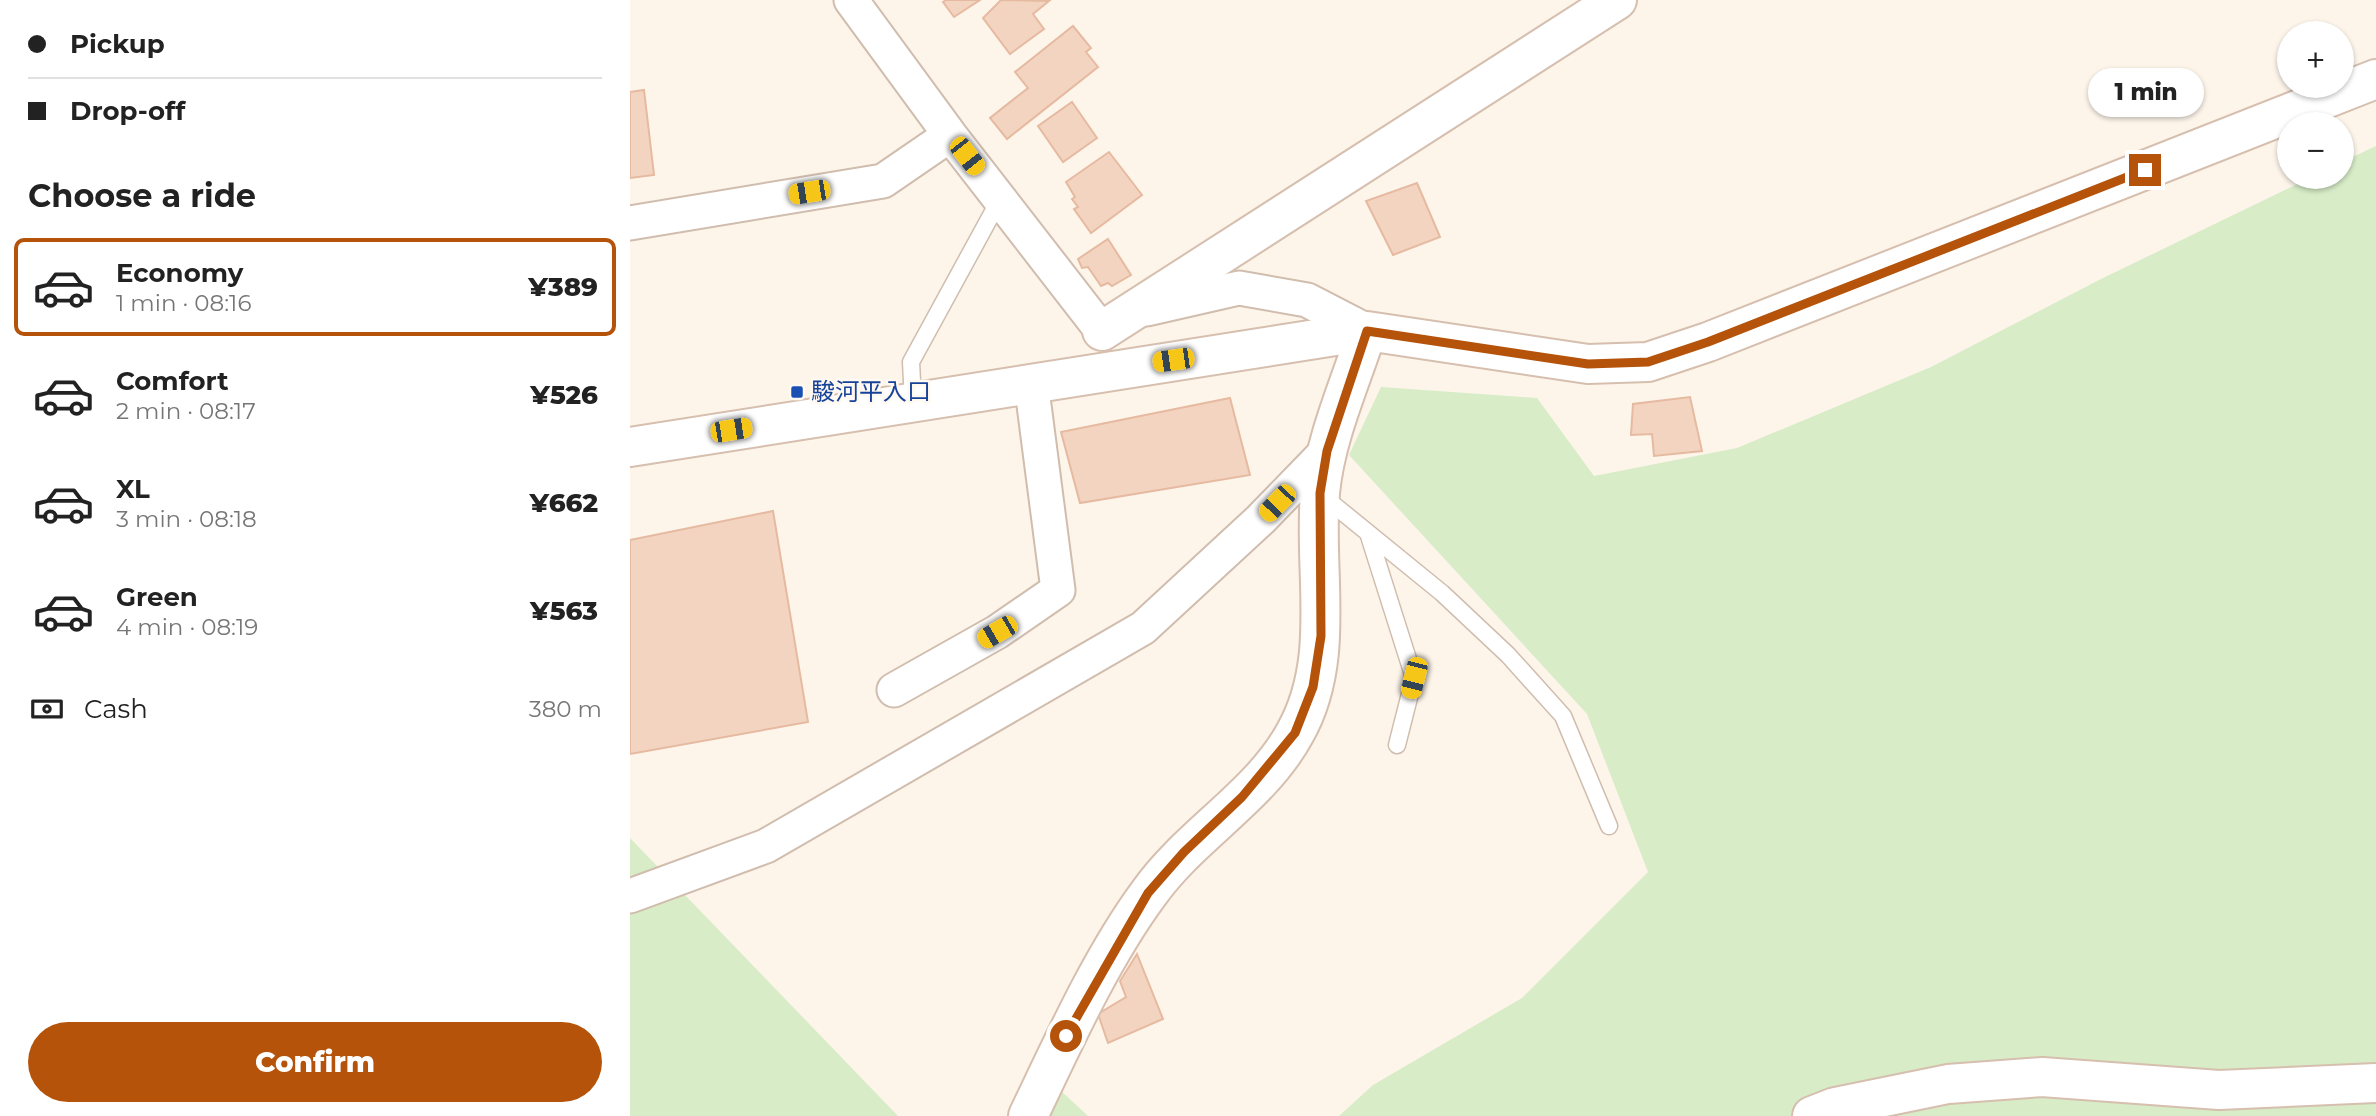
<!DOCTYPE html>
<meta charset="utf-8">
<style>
:root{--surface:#fff;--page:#f2f2f2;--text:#222;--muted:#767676;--line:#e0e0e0;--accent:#b45309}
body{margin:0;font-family:Montserrat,"Noto Sans JP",sans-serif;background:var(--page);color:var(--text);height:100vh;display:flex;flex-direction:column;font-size:26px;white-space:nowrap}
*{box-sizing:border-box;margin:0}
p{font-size:23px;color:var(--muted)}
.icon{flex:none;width:38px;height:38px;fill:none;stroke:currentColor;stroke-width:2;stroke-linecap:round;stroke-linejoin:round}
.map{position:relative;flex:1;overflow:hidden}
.details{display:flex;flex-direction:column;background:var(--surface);width:630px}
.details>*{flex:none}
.guide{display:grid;align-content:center;height:154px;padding:0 28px;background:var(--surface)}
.fabs{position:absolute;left:1647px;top:21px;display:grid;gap:14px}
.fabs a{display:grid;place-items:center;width:77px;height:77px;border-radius:50%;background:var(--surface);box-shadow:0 2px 5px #0004;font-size:35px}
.end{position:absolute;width:32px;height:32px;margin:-16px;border:9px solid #b45309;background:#fff;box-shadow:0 0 0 4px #fff}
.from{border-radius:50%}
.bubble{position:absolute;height:49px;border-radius:24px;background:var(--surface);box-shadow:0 2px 5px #0004;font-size:23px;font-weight:800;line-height:49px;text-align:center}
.car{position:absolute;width:21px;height:42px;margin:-21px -10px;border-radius:9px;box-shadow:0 0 5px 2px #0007;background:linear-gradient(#f5c518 24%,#345 0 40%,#f5c518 0 76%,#345 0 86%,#f5c518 0)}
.guide b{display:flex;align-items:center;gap:24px;height:66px;font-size:26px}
.guide b+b{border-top:2px solid var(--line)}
.guide i{width:18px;height:18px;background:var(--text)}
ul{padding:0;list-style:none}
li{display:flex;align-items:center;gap:21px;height:98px;margin:0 14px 10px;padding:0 14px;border:4px solid transparent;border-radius:10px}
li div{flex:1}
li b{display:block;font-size:26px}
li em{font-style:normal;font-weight:800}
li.selected{border-color:var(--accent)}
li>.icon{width:63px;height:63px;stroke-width:1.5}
h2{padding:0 28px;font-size:32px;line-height:84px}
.pay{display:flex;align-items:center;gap:18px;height:77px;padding:0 28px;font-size:26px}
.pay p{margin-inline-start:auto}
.action{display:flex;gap:14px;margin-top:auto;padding:14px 28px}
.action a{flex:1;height:80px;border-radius:42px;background:var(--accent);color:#fff;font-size:28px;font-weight:800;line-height:80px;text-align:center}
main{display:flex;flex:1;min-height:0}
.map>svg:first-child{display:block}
</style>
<main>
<section class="details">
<div class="guide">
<b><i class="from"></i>Pickup</b>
<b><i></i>Drop-off</b>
</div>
<h2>Choose a ride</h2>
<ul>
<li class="selected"><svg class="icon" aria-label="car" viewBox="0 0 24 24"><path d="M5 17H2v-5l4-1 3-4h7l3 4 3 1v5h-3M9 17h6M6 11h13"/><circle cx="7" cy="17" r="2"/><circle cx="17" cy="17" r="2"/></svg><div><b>Economy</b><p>1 min · 08:16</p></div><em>¥389</em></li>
<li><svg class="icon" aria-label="car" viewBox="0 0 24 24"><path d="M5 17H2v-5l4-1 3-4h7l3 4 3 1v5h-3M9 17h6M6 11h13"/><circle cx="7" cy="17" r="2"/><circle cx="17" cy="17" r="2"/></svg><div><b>Comfort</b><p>2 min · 08:17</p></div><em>¥526</em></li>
<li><svg class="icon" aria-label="car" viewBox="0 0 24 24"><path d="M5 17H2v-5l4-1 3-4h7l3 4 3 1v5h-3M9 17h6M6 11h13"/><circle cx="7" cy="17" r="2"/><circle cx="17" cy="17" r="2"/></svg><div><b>XL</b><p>3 min · 08:18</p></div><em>¥662</em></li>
<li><svg class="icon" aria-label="car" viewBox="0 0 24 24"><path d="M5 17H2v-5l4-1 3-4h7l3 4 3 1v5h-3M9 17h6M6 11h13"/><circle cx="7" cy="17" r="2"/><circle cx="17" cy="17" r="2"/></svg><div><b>Green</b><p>4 min · 08:19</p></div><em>¥563</em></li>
</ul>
<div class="pay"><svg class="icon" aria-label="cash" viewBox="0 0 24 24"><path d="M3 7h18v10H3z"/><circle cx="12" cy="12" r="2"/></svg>Cash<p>380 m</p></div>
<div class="action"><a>Confirm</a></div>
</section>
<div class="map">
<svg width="1746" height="1116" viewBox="0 0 1746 1116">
<rect width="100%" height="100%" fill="#fdf5ea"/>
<!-- green -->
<path fill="#d7ecc7" d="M 1746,146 L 1746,1116 L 709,1116 L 743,1085 L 892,998 L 1018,872 L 957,714 L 719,455 L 751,387 L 907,398 L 964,476 L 1107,448 L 1301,367 L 1471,279 L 1682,177 L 1712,177 L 1712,162 Z
M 0,838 L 268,1116 L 0,1116 Z
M 429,1089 L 458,1116 L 408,1116 Z"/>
<!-- building -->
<path fill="#f3d4c1" stroke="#e6baa1" stroke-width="2" d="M 316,0 L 350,0 L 324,17 L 313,2 Z
M 371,0 L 419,1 L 403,14 L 414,29 L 380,54 L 353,18 Z
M 443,26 L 461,48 L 456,52 L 468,67 L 377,139 L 360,118 L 398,88 L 385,72 Z
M 14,90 L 24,175 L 0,178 L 0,92 Z
M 442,102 L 467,138 L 433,162 L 408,126 Z
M 479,152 L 512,195 L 461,233 L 444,209 L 448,207 L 442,199 L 445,197 L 436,182 Z
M 787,183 L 810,237 L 763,255 L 736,201 Z
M 478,239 L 501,275 L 482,286 L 478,283 L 471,286 L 458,267 L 452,268 L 448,259 Z
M 1060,397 L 1072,451 L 1024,456 L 1022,434 L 1001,435 L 1003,404 Z
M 600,398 L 620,475 L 450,503 L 431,432 Z
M 143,511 L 178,722 L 0,754 L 0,540 Z
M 507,954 L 533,1019 L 478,1043 L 468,1014 L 496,997 L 490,981 Z"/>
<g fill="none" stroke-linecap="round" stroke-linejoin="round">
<defs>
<path id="lane" d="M 283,401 L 281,362 L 370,199
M 694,497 L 812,593 L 878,655 L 933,716 L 979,826
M 739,536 L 784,678 L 767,745"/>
<path id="street" d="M 221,0 L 320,135 L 472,331
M 0,223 L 253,181 L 320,135
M 517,309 L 609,288 L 677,300 L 737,331
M 264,690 L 367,632 L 428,590 L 401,382
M 0,896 L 136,846 L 513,628 L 630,520 L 697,451"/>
<path id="secondary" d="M 472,331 L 987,0
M 0,447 L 737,331 L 958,364 L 1018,362 L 1078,342 L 1746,79
M 398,1116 C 433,1043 471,958 519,893 C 561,834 630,797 665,733 C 707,659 683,573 690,493 C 695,438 720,384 737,331
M 1182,1116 L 1205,1107 L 1318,1084 L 1412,1077 L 1589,1090 L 1746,1083"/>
</defs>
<!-- lane casing -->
<use href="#lane" stroke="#d0bdae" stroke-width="19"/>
<!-- street casing -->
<use href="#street" stroke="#d0bdae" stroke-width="37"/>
<!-- secondary casing -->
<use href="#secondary" stroke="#d6bfae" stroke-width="42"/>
<!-- lane -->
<use href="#lane" stroke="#fff" stroke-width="16"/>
<!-- street -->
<use href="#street" stroke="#fff" stroke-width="33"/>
<!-- secondary -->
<use href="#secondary" stroke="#fff" stroke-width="38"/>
</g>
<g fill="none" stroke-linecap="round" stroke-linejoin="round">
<!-- route -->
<path stroke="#b45309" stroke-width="9" d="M 436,1036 L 518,893 L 554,852 L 612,797 L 665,733 L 683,687 L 691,636 L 690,493 L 697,451 L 737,331 L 958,364 L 1018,362 L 1078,342 L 1515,170"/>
</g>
<!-- markers -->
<rect fill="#1a4fb4" stroke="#fff9f1" stroke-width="2.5" x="160" y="385" width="14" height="14" rx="3.5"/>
<g text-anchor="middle" stroke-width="5" stroke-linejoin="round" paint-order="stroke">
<!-- transit labels -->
<g font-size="24" fill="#164399" stroke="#fff9f1" text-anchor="start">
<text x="181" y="400">駿河平入口</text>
</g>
</g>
</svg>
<div class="fabs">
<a>+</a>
<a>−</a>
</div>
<i class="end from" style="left:436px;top:1036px"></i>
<i class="end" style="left:1515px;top:170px"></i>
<div class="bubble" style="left:1458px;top:68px;width:116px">1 min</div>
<i class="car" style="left:337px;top:156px;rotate:142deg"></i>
<i class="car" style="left:179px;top:192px;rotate:261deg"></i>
<i class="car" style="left:543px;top:360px;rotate:262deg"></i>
<i class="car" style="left:101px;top:430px;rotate:81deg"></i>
<i class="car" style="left:647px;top:503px;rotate:224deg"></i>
<i class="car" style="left:367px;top:632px;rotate:240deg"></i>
<i class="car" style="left:784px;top:678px;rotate:194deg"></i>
</div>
</main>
